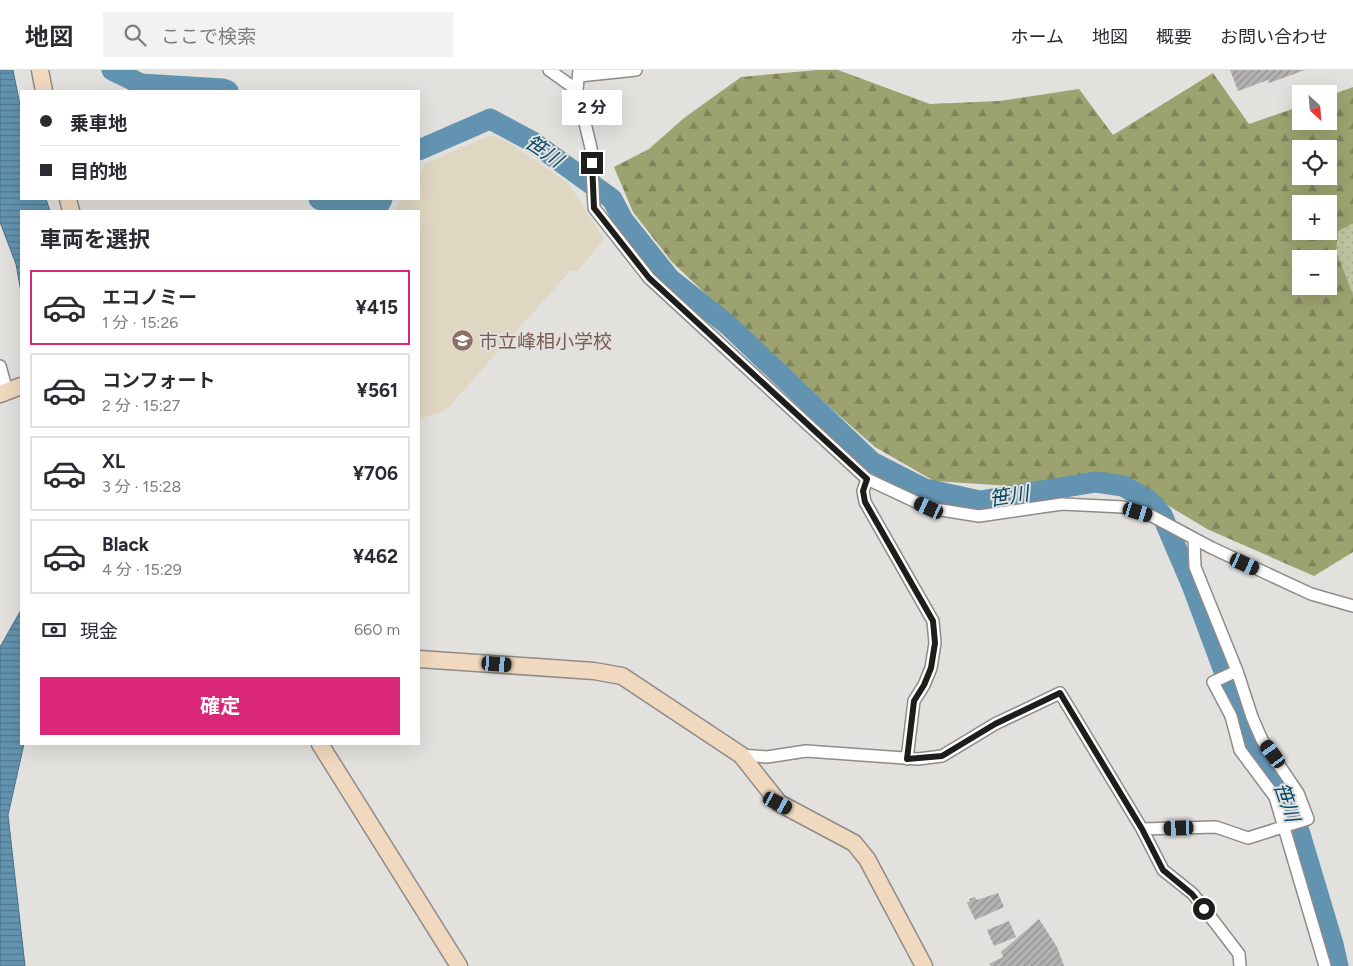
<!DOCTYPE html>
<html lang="ja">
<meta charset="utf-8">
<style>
:root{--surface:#fff;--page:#f2f2f3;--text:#2b2b33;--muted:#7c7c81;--line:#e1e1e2;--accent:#db2777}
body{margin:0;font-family:Figtree,"Noto Sans JP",sans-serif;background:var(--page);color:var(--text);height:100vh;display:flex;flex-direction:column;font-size:19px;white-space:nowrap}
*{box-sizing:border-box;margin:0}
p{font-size:16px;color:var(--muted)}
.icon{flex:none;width:28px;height:28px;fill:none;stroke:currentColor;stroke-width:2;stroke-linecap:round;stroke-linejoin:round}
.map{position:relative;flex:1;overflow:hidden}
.drawer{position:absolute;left:20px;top:140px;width:400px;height:535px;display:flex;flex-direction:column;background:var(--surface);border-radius:0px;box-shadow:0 5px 20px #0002}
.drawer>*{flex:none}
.hud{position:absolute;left:20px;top:20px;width:400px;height:110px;border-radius:0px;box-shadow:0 5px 20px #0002;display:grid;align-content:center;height:110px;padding:0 20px;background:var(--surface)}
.needle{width:32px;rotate:154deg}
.fabs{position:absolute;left:1292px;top:15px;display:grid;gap:10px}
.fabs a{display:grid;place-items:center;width:45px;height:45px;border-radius:0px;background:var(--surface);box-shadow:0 5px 20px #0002;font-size:25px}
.end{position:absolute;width:22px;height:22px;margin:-11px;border:6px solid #1d1d1c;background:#fff;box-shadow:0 0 0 2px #fff}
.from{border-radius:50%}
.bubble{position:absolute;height:35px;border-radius:0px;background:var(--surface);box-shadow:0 5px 20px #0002;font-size:16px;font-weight:700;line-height:35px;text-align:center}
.car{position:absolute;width:15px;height:30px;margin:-15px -8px;border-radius:6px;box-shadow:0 0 4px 1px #0007;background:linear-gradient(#222 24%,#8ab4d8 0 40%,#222 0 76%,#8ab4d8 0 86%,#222 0)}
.hud b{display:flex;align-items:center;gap:18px;height:48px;font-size:19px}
.hud b+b{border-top:1px solid var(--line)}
.hud i{width:12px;height:12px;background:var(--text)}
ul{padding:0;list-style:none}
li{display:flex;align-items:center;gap:15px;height:75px;margin:0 10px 8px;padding:0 10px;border:2px solid var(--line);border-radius:0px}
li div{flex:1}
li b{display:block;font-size:19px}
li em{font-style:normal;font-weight:700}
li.selected{border-color:var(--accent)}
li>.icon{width:45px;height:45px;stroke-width:1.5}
h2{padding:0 20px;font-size:22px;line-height:60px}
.pay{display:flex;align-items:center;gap:12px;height:55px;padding:0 20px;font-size:19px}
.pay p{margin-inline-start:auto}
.action{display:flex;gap:10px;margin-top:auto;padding:10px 20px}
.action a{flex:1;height:58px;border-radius:0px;background:var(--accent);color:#fff;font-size:20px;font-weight:700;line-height:58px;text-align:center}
header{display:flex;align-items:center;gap:30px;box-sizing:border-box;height:70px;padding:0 25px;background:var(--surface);border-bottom:1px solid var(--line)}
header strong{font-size:24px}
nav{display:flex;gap:28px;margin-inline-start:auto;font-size:18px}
.search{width:350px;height:45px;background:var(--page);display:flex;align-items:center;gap:12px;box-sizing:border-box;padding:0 18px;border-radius:0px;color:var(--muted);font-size:19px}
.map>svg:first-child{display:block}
</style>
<header>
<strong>地図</strong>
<div class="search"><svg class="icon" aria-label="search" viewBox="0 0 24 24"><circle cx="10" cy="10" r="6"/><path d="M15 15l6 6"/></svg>ここで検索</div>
<nav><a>ホーム</a><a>地図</a><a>概要</a><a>お問い合わせ</a></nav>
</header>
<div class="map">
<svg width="1353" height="896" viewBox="0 0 1353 896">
<defs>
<pattern id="green-dots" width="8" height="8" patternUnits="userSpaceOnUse" patternTransform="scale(1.25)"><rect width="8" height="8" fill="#bfc4a0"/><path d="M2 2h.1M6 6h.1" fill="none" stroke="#a4a889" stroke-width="1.8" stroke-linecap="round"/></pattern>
<pattern id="forest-firs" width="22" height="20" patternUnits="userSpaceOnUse" patternTransform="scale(1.25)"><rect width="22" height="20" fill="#9da370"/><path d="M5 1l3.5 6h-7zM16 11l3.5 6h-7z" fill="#7f845b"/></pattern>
<pattern id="water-rules" width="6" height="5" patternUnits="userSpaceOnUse" patternTransform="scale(1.25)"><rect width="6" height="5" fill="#6294b1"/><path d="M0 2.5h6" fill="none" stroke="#50788f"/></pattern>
<pattern id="building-hatch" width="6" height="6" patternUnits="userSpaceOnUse" patternTransform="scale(1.25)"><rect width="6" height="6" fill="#b4b1b2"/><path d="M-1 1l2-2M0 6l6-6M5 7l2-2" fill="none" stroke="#928f90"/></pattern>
</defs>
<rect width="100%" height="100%" fill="#e3e1de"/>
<!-- education -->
<path fill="#e0d7c2" d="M 489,66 L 502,68 L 568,113 L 604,169 L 577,202 L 571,200 L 445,341 L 419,349 L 419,141 L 393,141 L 402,129 L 419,129 L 419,104 L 426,93 Z"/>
<!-- green -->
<path fill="url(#green-dots)" d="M 1353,135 L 1353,245 L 1329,189 L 1329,161 Z"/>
<!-- forest -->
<path fill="url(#forest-firs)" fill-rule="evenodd" d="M 817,0 L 838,0 L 930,34 L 999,31 L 1079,19 L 1113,65 L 1213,3 L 1249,54 L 1301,36 L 1301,51 L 1329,51 L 1329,26 L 1353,17 L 1353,153 L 1338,161 L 1336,181 L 1353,225 L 1353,482 L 1314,506 L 1207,459 L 1144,421 L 1087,407 L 1025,417 L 934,411 L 875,377 L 768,283 L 672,192 L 633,142 L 614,97 L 649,79 L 684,48 L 741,7 ZM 1301,79 L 1329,79 L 1329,106 L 1301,106 ZM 1301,134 L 1329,134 L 1329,161 L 1301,161 ZM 1301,189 L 1329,189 L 1329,216 L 1301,216 Z"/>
<!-- water -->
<path fill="url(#water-rules)" stroke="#4d7084" d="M 0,0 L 13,0 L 21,40 L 21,129 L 46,129 L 50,141 L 21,141 L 21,222 L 16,194 L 0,152 Z
M 21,540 L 21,674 L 24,674 L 8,745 L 25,896 L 0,896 L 0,577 Z"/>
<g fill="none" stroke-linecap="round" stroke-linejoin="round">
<!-- river -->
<path stroke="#6294b1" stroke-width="21" d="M 112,0 L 141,14 L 223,19 L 228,21
M 419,80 L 490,49 L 533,72 L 612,129 L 623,150 L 670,209 L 728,255 L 872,392 L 925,419 L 980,431 L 1096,412 L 1123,416 L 1148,430 L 1162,445 L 1192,515 L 1247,663 L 1280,708 L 1300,764 L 1333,874 L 1338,896
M 319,129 C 339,141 357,138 379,135 L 382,129"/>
</g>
<!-- building -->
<path fill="url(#building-hatch)" d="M 1230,0 L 1305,0 L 1269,13 L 1268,10 L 1238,21 Z
M 998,823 L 1004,837 L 975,850 L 967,833 L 970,831 L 969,829 L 975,827 L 977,830 Z
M 1039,849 L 1057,877 L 1064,896 L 991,896 L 989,894 L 1003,887 L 1001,882 Z
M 1009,851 L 1016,867 L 994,876 L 987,860 Z"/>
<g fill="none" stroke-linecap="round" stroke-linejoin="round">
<defs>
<path id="street" d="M 549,0 L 577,20
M 579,0 L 577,20 L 591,78 L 594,138 L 649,208 L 867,409 L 929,438 L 979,446 L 1062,434 L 1123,437 L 1152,446 L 1212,478 L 1311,524 L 1353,536
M 579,6 L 636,0
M 0,296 L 7,321
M 867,409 L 863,421 L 865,432 L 933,551 L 935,573 L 931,598 L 924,615 L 914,631 L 907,689
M 1237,601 L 1213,612 L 1231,646 L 1240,680 L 1275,727 L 1325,896
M 741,685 L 767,687 L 806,681 L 918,689 L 942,686 L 995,654 L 1060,623 L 1142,759 L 1163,800 L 1193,824 L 1239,884 L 1240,896
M 1142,759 L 1216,757 L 1248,768 L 1308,749 L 1298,723 L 1262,670 L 1252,647 L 1237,601 L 1195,497 L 1194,470"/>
<path id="secondary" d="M 40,0 L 44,21
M 68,129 L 71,141
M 0,324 L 21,316
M 419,589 L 594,601 L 622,606 L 741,685 L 779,733 L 854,773 L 867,789 L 924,896
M 320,674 L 459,896"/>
</defs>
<!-- street casing -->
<use href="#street" stroke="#8e8b89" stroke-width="14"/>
<!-- secondary casing -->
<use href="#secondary" stroke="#8e8b89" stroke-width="19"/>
<!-- street -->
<use href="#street" stroke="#fff" stroke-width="11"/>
<!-- secondary -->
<use href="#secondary" stroke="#f1d9bf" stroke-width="16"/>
</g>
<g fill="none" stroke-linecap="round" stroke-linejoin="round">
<!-- route -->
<path stroke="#1d1d1c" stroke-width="6" d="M 592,93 L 594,138 L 649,208 L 867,409 L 863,421 L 865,432 L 933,551 L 935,573 L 931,598 L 924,615 L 914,631 L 907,689 L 942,686 L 995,654 L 1060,623 L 1142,759 L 1163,800 L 1192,824 L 1204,839"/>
</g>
<!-- icons -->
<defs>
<symbol id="school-disc" viewBox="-11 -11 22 22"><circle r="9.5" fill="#8d6e63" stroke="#e3e1de"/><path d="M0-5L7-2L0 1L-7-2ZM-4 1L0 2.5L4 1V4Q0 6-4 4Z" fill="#fff"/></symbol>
</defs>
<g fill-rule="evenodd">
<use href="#school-disc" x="450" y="258" width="25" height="25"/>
</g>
<g text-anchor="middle" stroke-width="4" stroke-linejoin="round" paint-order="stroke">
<!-- education labels -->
<g font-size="19" fill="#785e54" stroke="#e3e1de" text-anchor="start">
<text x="479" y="278">市立峰相小学校</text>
</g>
<!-- water labels -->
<g font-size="20" font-style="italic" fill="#074a69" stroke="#e3e1de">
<text transform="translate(544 81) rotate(34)" y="7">笹川</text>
<text transform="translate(1009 426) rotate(-9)" y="7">笹川</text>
<text transform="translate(1287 732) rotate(71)" y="7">笹川</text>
</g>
</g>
</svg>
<div class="fabs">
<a><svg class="needle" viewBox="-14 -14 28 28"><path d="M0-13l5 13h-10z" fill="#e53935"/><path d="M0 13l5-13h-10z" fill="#7c7c81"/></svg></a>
<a><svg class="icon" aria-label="locate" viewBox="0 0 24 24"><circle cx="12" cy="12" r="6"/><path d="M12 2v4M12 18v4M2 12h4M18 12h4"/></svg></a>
<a>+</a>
<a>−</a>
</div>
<i class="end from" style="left:1204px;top:839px"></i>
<i class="end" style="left:592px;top:93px"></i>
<div class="bubble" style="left:562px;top:20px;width:60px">2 分</div>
<i class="car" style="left:929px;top:438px;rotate:295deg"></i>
<i class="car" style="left:1138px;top:442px;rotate:107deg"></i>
<i class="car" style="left:1245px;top:494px;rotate:114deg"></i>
<i class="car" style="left:497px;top:594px;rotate:94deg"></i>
<i class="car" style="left:1273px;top:684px;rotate:324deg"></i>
<i class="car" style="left:778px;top:733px;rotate:118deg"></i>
<i class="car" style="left:1179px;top:758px;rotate:268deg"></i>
<div class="hud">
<b><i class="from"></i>乗車地</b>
<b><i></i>目的地</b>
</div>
<section class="drawer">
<h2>車両を選択</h2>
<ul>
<li class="selected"><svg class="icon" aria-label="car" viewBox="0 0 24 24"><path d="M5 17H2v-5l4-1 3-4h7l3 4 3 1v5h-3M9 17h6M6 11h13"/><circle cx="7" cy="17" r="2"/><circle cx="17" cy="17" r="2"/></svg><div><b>エコノミー</b><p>1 分 · 15:26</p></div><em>¥415</em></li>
<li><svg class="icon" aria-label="car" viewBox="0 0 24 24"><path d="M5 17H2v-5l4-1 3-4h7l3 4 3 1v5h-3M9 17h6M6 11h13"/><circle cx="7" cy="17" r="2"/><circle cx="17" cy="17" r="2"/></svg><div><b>コンフォート</b><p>2 分 · 15:27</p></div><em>¥561</em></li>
<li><svg class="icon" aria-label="car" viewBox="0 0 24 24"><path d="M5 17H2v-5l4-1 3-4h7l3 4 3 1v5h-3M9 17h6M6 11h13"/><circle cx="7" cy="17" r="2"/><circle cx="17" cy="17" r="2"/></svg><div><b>XL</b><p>3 分 · 15:28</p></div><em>¥706</em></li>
<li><svg class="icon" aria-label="car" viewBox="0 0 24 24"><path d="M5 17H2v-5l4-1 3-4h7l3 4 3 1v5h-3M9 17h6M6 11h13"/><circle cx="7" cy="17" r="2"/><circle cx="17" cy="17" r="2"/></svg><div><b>Black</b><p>4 分 · 15:29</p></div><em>¥462</em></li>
</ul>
<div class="pay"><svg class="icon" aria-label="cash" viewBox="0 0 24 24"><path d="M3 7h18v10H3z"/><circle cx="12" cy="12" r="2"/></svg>現金<p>660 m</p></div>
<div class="action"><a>確定</a></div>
</section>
</div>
